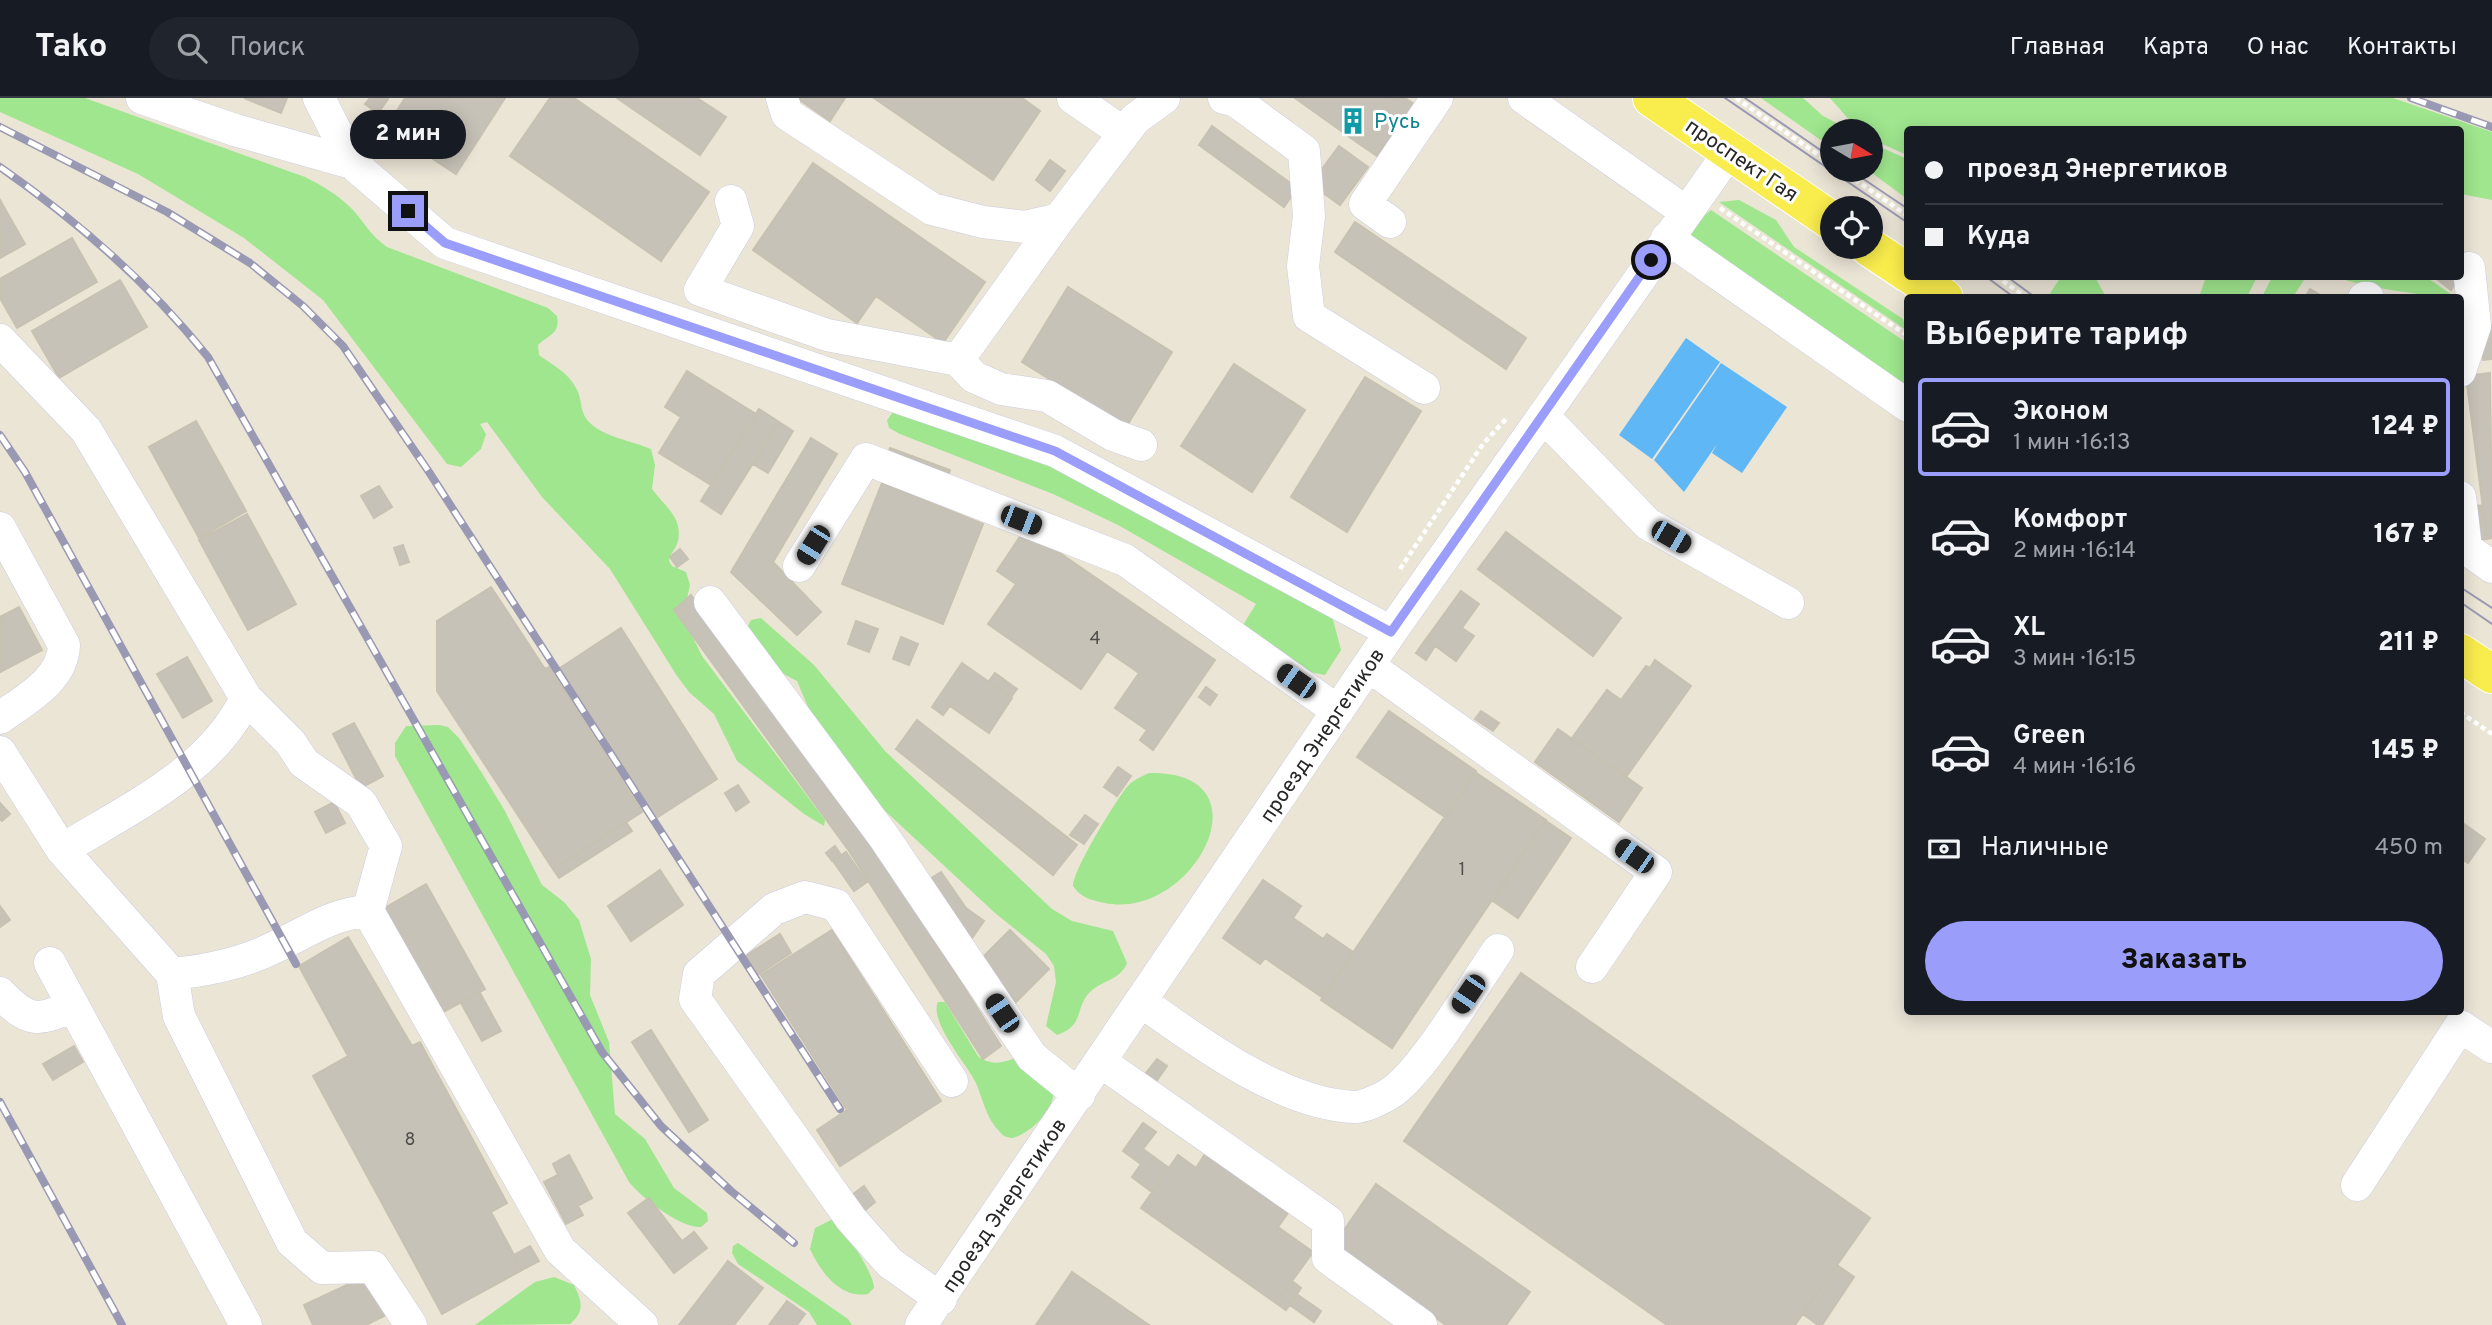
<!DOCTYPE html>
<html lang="ru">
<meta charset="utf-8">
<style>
:root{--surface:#171b24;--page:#20242c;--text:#f1f3f6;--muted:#9ea1a6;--line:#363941;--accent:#9a9efa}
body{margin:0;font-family:Overpass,sans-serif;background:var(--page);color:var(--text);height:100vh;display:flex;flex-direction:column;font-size:26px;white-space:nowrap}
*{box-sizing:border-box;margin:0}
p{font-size:23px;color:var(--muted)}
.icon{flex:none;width:38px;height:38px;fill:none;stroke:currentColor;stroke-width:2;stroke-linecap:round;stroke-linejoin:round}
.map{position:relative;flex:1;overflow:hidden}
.sheet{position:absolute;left:1904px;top:196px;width:560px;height:721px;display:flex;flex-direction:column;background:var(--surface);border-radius:7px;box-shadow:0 4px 18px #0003}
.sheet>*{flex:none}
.guide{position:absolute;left:1904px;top:28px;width:560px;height:154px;border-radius:7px;box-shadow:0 4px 18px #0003;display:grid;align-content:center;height:154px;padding:0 21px;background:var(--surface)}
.needle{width:46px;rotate:100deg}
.tools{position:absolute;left:1820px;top:21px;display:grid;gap:14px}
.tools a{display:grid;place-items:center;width:63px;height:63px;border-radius:50%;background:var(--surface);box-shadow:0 4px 18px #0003;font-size:35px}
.end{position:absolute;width:32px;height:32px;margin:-16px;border:9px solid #9a9efa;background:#111;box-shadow:0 0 0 4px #111}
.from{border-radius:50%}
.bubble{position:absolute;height:49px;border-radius:24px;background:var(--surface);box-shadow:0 4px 18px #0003;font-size:23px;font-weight:800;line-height:49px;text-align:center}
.car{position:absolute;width:21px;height:42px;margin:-21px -10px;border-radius:9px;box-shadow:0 0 5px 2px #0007;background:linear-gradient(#222 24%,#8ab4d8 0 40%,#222 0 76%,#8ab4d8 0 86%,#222 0)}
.guide b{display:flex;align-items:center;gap:24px;height:66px;font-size:26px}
.guide b+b{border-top:2px solid var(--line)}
.guide i{width:18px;height:18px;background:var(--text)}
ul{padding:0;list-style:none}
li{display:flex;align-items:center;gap:21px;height:98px;margin:0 14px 10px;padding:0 7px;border:4px solid transparent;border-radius:7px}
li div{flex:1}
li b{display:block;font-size:26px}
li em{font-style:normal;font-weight:800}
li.on{border-color:var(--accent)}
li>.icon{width:63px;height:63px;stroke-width:1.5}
h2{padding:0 21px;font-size:32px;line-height:84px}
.pay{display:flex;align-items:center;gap:18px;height:77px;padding:0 21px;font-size:26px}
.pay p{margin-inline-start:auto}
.cta{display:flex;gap:14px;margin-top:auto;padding:14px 21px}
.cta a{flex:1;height:80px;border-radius:42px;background:var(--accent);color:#111;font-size:28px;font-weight:800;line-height:80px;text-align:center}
header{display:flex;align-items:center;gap:42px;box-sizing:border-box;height:98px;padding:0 35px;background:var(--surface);border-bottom:2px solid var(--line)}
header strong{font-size:33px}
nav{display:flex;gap:38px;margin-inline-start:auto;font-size:24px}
.search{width:490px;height:63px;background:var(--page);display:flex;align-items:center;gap:18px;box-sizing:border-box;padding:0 24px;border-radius:38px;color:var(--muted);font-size:26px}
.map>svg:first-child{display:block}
</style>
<header>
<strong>Tako</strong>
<div class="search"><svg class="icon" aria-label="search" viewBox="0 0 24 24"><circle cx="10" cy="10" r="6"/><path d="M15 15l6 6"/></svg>Поиск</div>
<nav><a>Главная</a><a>Карта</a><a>О нас</a><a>Контакты</a></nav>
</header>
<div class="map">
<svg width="2492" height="1227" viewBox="0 0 2492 1227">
<rect width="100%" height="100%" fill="#ebe5d6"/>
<!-- green -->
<path fill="#9fe68e" d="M 0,0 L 85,0 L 305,79 C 323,88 338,97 352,111 C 367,127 367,134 387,149 L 548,210 L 557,218 C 560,236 550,236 538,247 L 539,257 C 551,266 569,275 576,290 C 583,302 579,315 590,325 C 604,339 632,343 651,351 L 655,367 L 652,391 C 664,408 683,419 678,443 C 676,451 670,455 669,463 L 672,468 L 686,474 L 690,487 L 683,519 L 702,558 L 825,722 L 824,728 L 804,716 L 737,663 L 714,616 L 689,594 L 677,578 L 610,471 L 542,399 L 487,324 L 480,326 L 486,336 L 481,351 L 461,369 L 447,366 L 323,202 L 244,140 L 138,76 L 0,14 Z
M 1761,0 L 1803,0 L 1823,18 L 1852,33 L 1832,33 L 1832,50 Z
M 1830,0 L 2393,0 L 2492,34 L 2492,102 L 2461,96 L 2460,32 L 1908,32 L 1907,57 L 1871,41 L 1871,33 L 1859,33 Z
M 1878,48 L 1907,61 L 1907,101 L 1868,72 L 1871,72 L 1871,49 Z
M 1739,102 L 1776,122 L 1794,149 L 1903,221 L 1906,232 L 1719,104 Z
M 1711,112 L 1907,245 L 1907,289 L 1694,143 L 1687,131 Z
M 2061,179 L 2095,179 L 2106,199 L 2056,199 L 2050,195 Z
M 2206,179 L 2206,178 L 2257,179 L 2247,199 L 2199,199 Z
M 2272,179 L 2272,178 L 2306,179 L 2293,199 L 2262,199 Z
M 2338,179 L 2430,179 L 2429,181 L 2455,199 C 2432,199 2358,189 2338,179 Z
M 894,313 L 1058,358 L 1332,518 L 1341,552 L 1325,577 L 1294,571 L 1240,532 L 1256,506 L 1118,427 L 1053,396 L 900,336 L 889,330 L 887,322 Z
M 761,520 L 814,567 L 885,653 L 1052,811 L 1072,823 L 1113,833 L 1127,865 C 1120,883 1101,882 1089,895 C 1074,912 1085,927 1057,937 L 1046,928 L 1056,884 L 1054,868 L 1046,856 L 995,815 L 868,697 L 817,630 L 797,583 L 774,571 L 746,532 L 751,522 Z
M 439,627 L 448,629 L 459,640 L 480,672 L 505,713 L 542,787 L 564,804 L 579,822 L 591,861 L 590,897 L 609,944 L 615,1016 L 645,1041 L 674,1090 L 707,1115 L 708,1123 L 701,1129 C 680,1130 642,1100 629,1084 L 395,658 L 395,645 L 406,628 Z
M 1149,675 C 1272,672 1194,823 1105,805 C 1091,802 1081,800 1073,788 C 1074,770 1114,706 1126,690 C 1133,682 1140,679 1149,675 Z
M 938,904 L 945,904 L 978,958 C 991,968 1002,965 1016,960 L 1054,994 C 1052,1014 1032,1034 1013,1040 C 1007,1040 1003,1038 999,1033 C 986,1020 983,1001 976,985 C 967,966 929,924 938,904 Z
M 835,1120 C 845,1133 874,1175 874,1190 L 868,1196 C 840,1201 820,1173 810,1151 L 815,1130 Z
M 738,1145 L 848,1221 L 852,1227 L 817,1227 L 809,1214 L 738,1166 L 732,1155 L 733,1148 Z
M 554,1179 L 574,1187 C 582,1203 585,1214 570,1226 L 475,1227 L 535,1184 Z"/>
<!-- water -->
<path fill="#60b7f6" d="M 1686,240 L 1720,264 L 1652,361 L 1619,337 Z
M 1721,265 L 1787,309 L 1742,375 L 1712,355 L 1717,346 L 1684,394 L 1654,362 Z"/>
<!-- building -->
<path fill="#c6c2b7" stroke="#c6c1b1" stroke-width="2" d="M 244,0 L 287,0 L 281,15 Z
M 370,0 L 386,0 L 388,1 L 378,15 L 365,6 Z
M 405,0 L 505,0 L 456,76 L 386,30 Z
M 550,0 L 574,0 L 709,94 L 661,163 L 510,58 Z
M 617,0 L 697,0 L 726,19 L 700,57 Z
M 797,0 L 845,0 L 830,23 Z
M 874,0 L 1022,0 L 1040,13 L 993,82 Z
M 1295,0 L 1394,0 L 1361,47 Z
M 1394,0 L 1405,0 L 1414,6 L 1377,58 L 1361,47 Z
M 1212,28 L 1297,90 L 1284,109 L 1199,47 Z
M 1339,48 L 1368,69 L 1340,107 L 1311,86 Z
M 1050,62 L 1065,73 L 1050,93 L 1036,82 Z
M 813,65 L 985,184 L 943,245 L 876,198 L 857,225 L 753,152 Z
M 0,102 L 25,146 L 0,160 Z
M 1355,124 L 1526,240 L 1506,271 L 1335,154 Z
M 72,140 L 97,184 L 17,230 L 0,200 L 0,181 Z
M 2433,178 L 2459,178 L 2451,192 Z
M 120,182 L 147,229 L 59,280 L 32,233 Z
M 1068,189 L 1172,254 L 1126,329 L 1022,264 Z
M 2310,191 L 2325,200 L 2305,200 Z
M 2492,227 L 2492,261 L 2483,262 L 2479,228 Z
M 1234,266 L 1305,312 L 1252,394 L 1181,348 Z
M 687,273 L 756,316 L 711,387 L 659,355 L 681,319 L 665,309 Z
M 2490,275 L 2492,440 L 2487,441 L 2466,278 Z
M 1365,279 L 1421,313 L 1347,434 L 1291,399 Z
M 759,311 L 779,324 L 721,416 L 701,403 Z
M 196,323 L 246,413 L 199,440 L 149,349 Z
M 779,324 L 793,333 L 768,375 L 753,366 Z
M 811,340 L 837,356 L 773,464 L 821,514 L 797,537 L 731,474 Z
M 890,350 L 950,372 L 947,381 L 887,359 Z
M 882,385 L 983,426 L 943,526 L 842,486 Z
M 379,388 L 392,409 L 374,420 L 361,398 Z
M 2483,407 L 2487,441 L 2472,443 L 2467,409 Z
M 247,416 L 296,506 L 248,532 L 199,442 Z
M 1025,431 L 1215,562 L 1153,652 L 1140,642 L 1147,632 L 1115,610 L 1139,575 L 1107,553 L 1081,591 L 988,526 L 1016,486 L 997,473 Z
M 1506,434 L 1621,520 L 1593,558 L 1478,471 Z
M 403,447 L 409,464 L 400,467 L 394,450 Z
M 680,451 L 688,461 L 677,469 L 670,459 Z
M 491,489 L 545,571 L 549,569 L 642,714 L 553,771 L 437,593 L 437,523 Z
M 1461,493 L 1479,506 L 1462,530 L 1474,538 L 1456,563 L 1426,541 Z
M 691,497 L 865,741 L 869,738 L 1001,948 L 983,961 L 849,753 L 674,512 Z
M 19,509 L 42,552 L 0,574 L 0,519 Z
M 856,523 L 878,531 L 869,554 L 848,546 Z
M 621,530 L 717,681 L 653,722 L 557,572 Z
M 901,539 L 918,546 L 909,567 L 893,561 Z
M 1426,541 L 1435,548 L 1426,562 L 1416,555 Z
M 187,559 L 212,603 L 183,620 L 157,576 Z
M 1655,562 L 1691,588 L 1626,679 L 1572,640 L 1607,592 L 1621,602 L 1646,568 L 1650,570 Z
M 962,565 L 1012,600 L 989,635 L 950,608 L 943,617 L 932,609 Z
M 995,575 L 1017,591 L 1011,599 L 989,583 Z
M 1206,589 L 1217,597 L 1210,607 L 1199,599 Z
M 1389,613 L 1476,673 L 1445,719 L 1357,659 Z
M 1481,613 L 1499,625 L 1493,633 L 1475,621 Z
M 917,622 L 1077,747 L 1053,777 L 896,651 Z
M 354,625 L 383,678 L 361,690 L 333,636 Z
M 1558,631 L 1642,690 L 1619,724 L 1535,664 Z
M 1118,669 L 1131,678 L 1117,698 L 1104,689 Z
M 1475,674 L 1546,722 L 1392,950 L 1321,902 Z
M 738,687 L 749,704 L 736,713 L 725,695 Z
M 334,704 L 345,725 L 326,735 L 315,714 Z
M 0,705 L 10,716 L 2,723 L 0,721 Z
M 1085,717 L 1098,726 L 1084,746 L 1070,737 Z
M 1546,723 L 1571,740 L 1518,820 L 1493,803 Z
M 2460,723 L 2485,741 L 2468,765 L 2460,760 Z
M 626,724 L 632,733 L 559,780 L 553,771 Z
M 835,748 L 841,757 L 832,763 L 826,755 Z
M 846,754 L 867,784 L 854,793 L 833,763 Z
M 660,772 L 683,807 L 631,843 L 608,808 Z
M 941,774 L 966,810 L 984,823 L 972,840 L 951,824 L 925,784 Z
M 1263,782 L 1301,808 L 1293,820 L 1323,841 L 1327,836 L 1353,854 L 1322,899 L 1265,860 L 1260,866 L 1223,840 Z
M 426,786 L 485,891 L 440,916 L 381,812 Z
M 0,808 L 10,822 L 0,829 Z
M 832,832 L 941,1003 L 840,1068 L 817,1032 L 847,1012 L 761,877 Z
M 1010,832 L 1049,871 L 1013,907 L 974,868 Z
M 780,836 L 791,855 L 757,877 L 745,858 Z
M 348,839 L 412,948 L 420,944 L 507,1105 L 491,1114 L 522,1172 L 442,1216 L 313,978 L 348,958 L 299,868 Z
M 1521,875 L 1870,1120 L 1795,1227 L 1667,1227 L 1404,1043 Z
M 480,895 L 501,933 L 482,943 L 461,905 Z
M 651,932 L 708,1022 L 689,1034 L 632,944 Z
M 74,948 L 83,964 L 53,982 L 43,966 Z
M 1157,961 L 1167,968 L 1153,988 L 1142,980 Z
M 1143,1025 L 1156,1034 L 1143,1051 L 1169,1070 L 1152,1094 L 1132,1079 L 1141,1066 L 1123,1053 Z
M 1205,1056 L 1288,1115 L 1278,1129 L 1313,1154 L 1276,1205 L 1141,1110 L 1178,1057 L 1196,1070 Z
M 569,1057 L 592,1100 L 578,1108 L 583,1117 L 566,1126 L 544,1084 L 558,1077 L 553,1066 Z
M 1376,1086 L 1530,1194 L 1506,1227 L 1446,1227 L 1333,1148 Z
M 864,1088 L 875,1104 L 864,1113 L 852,1097 Z
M 649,1100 L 682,1143 L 694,1134 L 707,1150 L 674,1175 L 628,1115 Z
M 530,1148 L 539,1163 L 522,1172 L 514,1157 Z
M 728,1163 L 763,1190 L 734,1227 L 679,1227 Z
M 1837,1167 L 1854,1179 L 1822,1227 L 1818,1227 L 1803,1216 Z
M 1072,1174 L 1149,1227 L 1036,1227 Z
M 368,1177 L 386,1217 L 366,1227 L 313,1227 L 304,1207 Z
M 1292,1183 L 1301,1190 L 1286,1212 L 1276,1205 Z
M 1298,1197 L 1321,1213 L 1314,1224 L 1290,1207 Z
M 787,1203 L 805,1216 L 797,1227 L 769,1227 Z"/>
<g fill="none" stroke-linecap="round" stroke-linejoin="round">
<defs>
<path id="minor" d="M 142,0 L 235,32 L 352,65
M 319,0 L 352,65 L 445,145 L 1055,353 L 1391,534
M 782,0 L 787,16 L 932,111 L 983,124 L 1025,129 L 1059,121 L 1135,21 L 1164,0
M 1073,0 L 1124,35
M 1224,0 L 1236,3 L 1304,53 L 1309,118 L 1303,168 L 1309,218 L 1424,290
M 1524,0 L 1686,114
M 731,103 L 738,128 L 700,192 L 827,237 L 958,262 L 1059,121
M 1390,124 L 1365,106 L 1437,0
M 1667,140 L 1908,308
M 2364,200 L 2368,200
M 0,242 L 86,332 L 246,600 C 211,674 129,710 62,752
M 958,262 L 974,279 L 1001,291 L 1047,298 L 1113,337 L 1141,347
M 2460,273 L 2475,228 L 2469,170
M 1543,318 L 1648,426 L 1788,505
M 2460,399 L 2466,450
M 0,430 L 64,547 C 63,582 26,601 0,620
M 2460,446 L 2492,469
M 799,468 L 866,361 L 1125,462 L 1338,613
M 710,504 L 884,739 L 1032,959 L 1079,997
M 1369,568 L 1656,774 L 1592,869
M 246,600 L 290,644 L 304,665 L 361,705 L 386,748 L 368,813
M 0,654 L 62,752 L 172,876 L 179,918 L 292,1144 L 322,1170 L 373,1169 L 411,1227
M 50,865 L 246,1227
M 172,876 C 201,873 230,868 257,857 C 297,842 325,816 368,813 L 560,1152 L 642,1227
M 0,895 C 28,924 38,925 73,907
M 1142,904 C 1198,944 1283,1007 1355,1009 C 1364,1009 1381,1001 1389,996 C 1421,977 1475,885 1498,852
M 1101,964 L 1328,1123 L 1328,1160 L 1421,1227
M 2357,1087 L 2460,928 L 2492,949
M 941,1201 L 890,1165 L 851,1121 L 695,901 L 699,876 L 774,811 L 805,799 L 836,807 L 952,983
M 921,1227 L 1391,534 L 1730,53"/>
<path id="major" d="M 1652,0 L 1832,123
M 1869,149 L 1908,175
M 1913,178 L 1944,200
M 2460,555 L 2492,576"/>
</defs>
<!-- minor casing -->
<use href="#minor" stroke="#cccde1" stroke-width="33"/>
<!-- major casing -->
<use href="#major" stroke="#fff" stroke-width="40"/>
<!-- path -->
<path stroke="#fff" stroke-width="4.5" stroke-dasharray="5 3.5" stroke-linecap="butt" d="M 1736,0 L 1832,66
M 1841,72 L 1908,118
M 1720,110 L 1908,238
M 1996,178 L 2027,200
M 1400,471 L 1483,346 L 1506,321
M 2460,614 L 2492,636"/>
<!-- minor -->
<use href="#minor" stroke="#fff" stroke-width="32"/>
<!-- major -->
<use href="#major" stroke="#f9ec4d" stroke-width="38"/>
<!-- tram -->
<path stroke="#9a99b3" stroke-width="2" d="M 1725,0 L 1908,125
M 1745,0 L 1832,60
M 1850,72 L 1908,111
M 1985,178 L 2015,200
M 2006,178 L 2036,200
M 2460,489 L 2492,510
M 2460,504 L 2492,526"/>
<defs>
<path id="rail" d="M 2411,0 L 2492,29
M 0,29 L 167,114 L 250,165 L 303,208 L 343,248 L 429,374 L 840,1011
M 0,69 C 79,124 148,184 208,259 L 602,954 L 661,1028 L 731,1093 L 794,1145
M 0,337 L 25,374 L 296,866
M 0,1004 L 122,1227"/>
</defs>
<!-- rail casing -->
<use href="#rail" stroke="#9a99b3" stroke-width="8"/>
<!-- rail -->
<use href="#rail" stroke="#fff" stroke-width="5" stroke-dasharray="16" stroke-linecap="butt"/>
</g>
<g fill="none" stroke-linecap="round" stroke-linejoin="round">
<!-- route -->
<path stroke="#9a9efa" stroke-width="9" d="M 408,113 L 445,145 L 1055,353 L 1391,534 L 1651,162"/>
</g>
<!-- icons -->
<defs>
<symbol id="building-bare" viewBox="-9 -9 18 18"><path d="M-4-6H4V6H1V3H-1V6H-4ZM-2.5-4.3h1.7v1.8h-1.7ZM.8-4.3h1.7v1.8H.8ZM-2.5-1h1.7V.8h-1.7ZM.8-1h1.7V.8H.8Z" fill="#0f9aa8" stroke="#fff" stroke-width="2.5" paint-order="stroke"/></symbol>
</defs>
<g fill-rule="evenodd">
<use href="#building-bare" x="1334" y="4" width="38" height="38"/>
</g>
<g text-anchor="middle" stroke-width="6" stroke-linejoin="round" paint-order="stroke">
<!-- number labels -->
<g font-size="18" fill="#4f4e4b">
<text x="1095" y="546">4</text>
<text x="1462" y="777">1</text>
<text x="410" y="1047">8</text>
</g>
<!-- culture labels -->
<g font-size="21" fill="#0d838f" stroke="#fff" text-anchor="start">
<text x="1374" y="30">Русь</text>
</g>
<!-- street labels -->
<g font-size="21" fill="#272727" stroke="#fff">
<text transform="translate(1742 62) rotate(34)" y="7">проспект Гая</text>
<text transform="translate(1322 637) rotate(-56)" y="7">проезд Энергетиков</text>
<text transform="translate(1004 1107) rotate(-56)" y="7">проезд Энергетиков</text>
</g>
</g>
</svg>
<div class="tools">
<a><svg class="needle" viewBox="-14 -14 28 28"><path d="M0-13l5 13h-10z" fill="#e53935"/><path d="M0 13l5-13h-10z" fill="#9ea1a6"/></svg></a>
<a><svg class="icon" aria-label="locate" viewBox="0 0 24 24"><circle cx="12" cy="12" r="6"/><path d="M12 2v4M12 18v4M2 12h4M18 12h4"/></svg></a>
</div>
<i class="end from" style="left:1651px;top:162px"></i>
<i class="end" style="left:408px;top:113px"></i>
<div class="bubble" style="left:350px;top:12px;width:116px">2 мин</div>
<i class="car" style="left:1021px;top:422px;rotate:111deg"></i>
<i class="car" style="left:1671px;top:439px;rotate:120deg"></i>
<i class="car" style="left:813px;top:447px;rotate:212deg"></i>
<i class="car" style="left:1296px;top:583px;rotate:305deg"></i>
<i class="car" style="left:1634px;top:758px;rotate:305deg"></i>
<i class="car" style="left:1468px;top:896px;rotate:214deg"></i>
<i class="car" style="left:1002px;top:915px;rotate:326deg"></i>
<div class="guide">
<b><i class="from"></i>проезд Энергетиков</b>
<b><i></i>Куда</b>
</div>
<section class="sheet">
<h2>Выберите тариф</h2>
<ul>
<li class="on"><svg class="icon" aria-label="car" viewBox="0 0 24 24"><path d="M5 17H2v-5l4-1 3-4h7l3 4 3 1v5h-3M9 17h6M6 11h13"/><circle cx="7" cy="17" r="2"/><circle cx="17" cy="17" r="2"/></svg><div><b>Эконом</b><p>1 мин · 16:13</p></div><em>124 ₽</em></li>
<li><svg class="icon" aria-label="car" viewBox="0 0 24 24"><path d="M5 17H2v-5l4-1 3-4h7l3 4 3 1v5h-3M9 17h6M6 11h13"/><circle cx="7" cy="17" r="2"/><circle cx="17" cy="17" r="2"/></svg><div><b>Комфорт</b><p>2 мин · 16:14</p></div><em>167 ₽</em></li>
<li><svg class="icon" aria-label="car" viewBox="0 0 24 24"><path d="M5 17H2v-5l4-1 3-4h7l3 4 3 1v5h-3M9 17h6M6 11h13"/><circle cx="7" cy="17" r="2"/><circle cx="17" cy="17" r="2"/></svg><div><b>XL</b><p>3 мин · 16:15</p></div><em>211 ₽</em></li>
<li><svg class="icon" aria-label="car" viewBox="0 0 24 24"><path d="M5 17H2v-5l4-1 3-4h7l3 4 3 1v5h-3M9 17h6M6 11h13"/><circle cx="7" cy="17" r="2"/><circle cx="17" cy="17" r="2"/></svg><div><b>Green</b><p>4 мин · 16:16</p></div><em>145 ₽</em></li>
</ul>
<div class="pay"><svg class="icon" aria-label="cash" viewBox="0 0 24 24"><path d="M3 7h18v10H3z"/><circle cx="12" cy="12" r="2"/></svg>Наличные<p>450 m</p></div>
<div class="cta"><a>Заказать</a></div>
</section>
</div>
